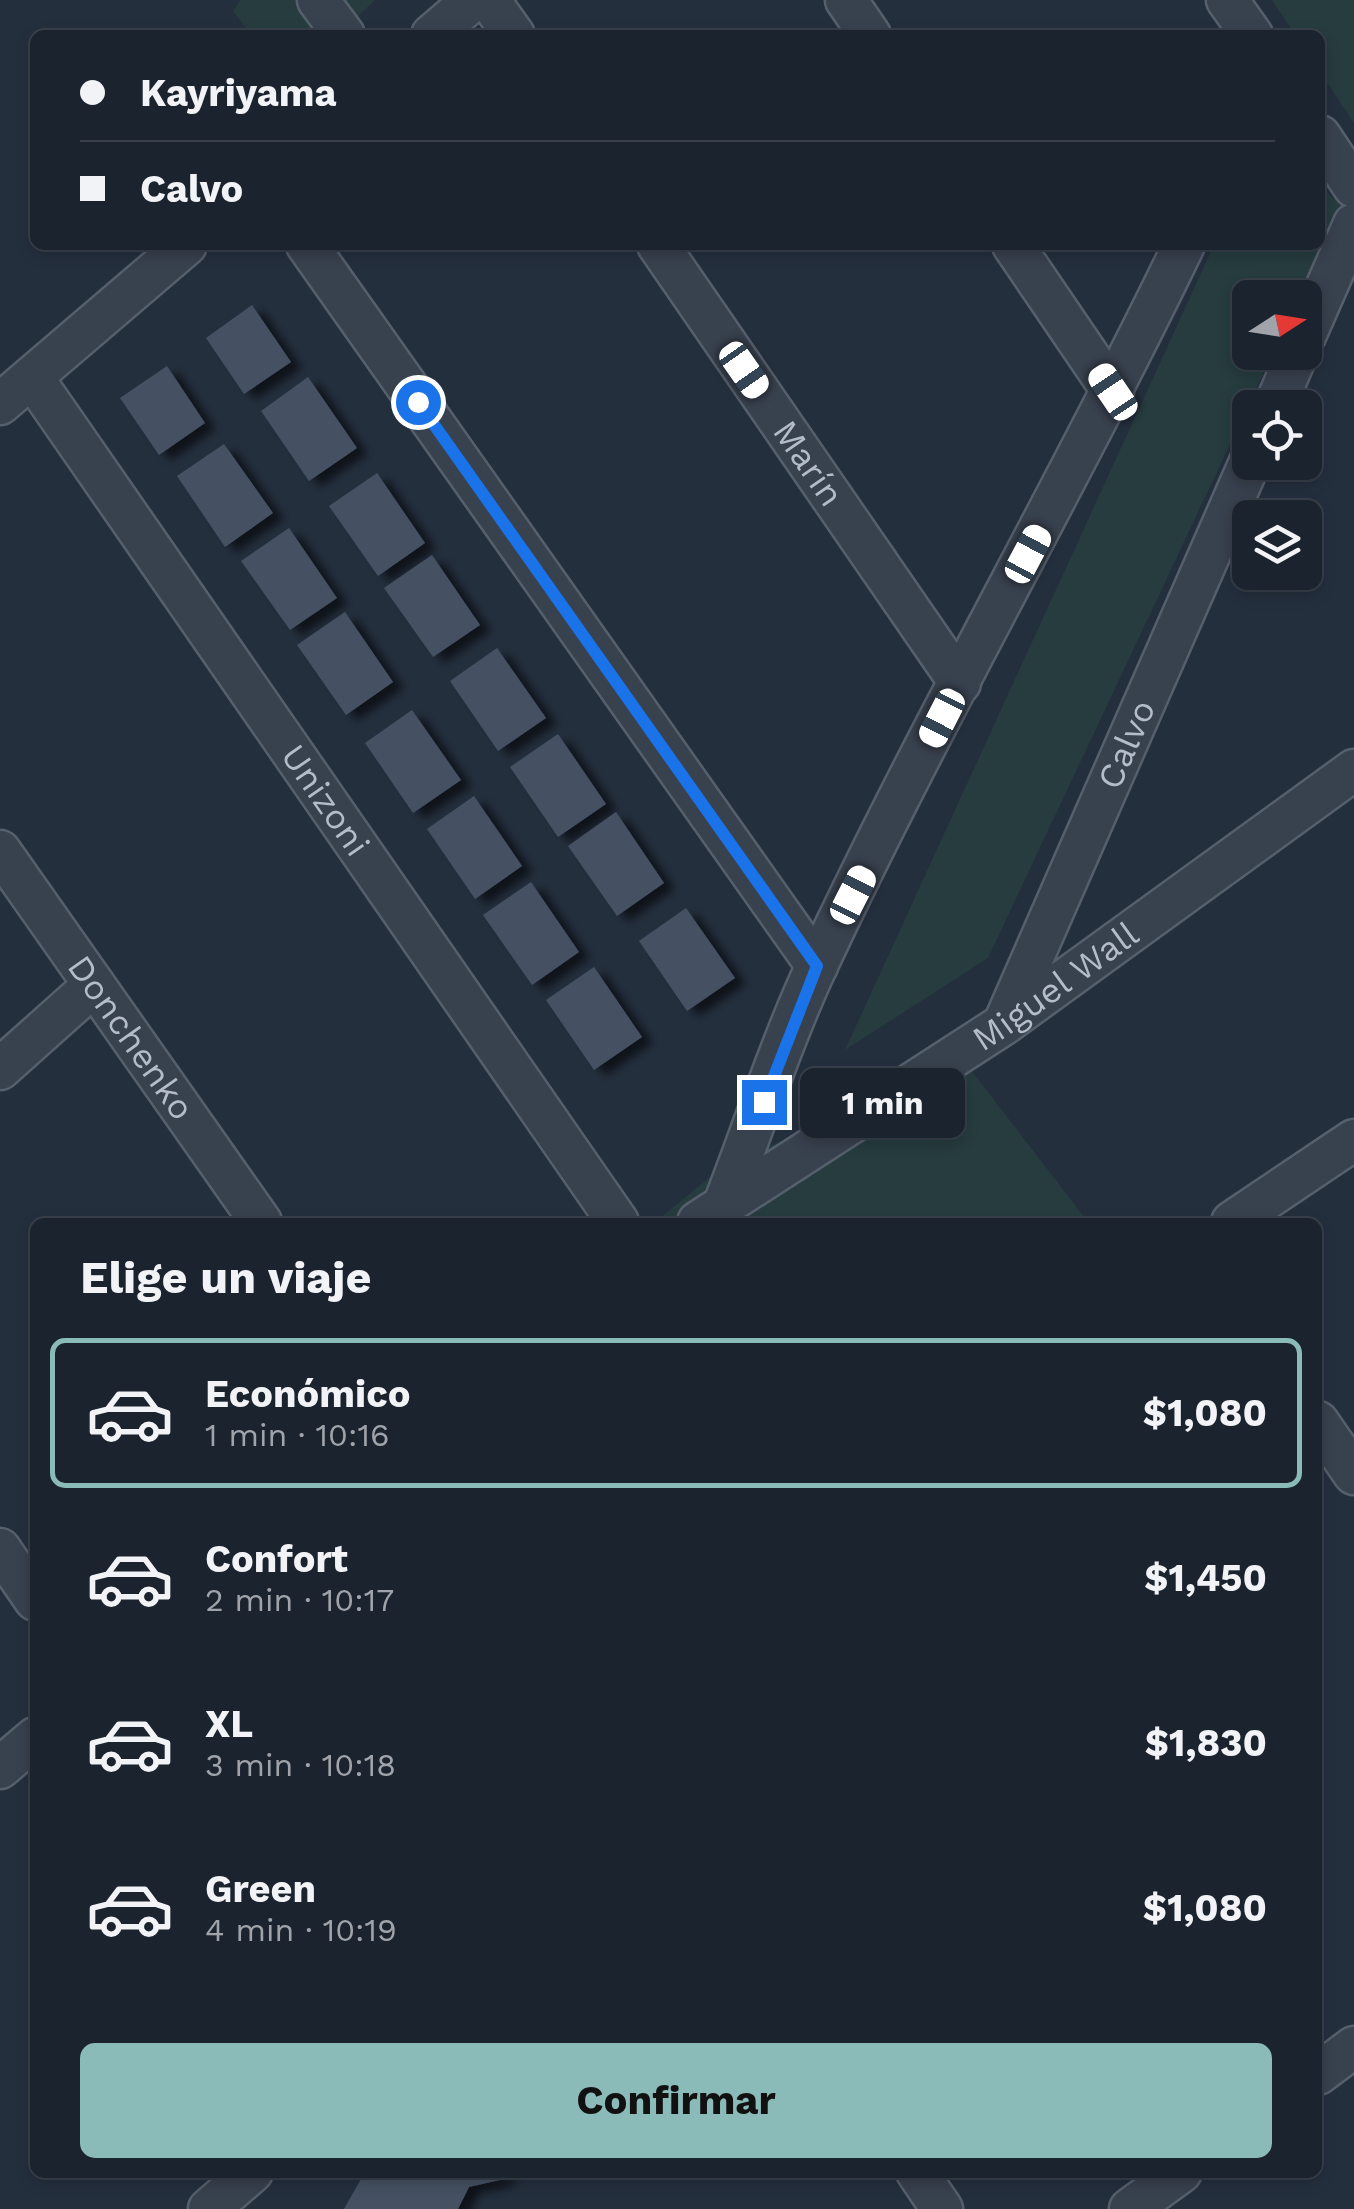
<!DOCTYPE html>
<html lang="es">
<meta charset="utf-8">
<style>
:root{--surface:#1b232e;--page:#242b36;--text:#f1f3f6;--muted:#a0a4aa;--line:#39404a;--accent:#8bbbb9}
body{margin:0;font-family:"Work Sans",sans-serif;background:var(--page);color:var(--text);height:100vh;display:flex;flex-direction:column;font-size:38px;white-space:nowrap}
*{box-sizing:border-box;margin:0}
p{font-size:32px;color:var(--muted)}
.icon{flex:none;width:55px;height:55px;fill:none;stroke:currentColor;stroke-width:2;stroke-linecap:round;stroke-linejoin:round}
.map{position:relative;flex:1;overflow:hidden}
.drawer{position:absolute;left:30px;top:1218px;width:1292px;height:960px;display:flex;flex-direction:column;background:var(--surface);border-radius:15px;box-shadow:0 5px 15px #0003,0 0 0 2px var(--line)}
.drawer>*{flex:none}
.banner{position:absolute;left:30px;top:30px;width:1295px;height:220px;border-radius:15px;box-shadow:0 5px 15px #0003,0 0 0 2px var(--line);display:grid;align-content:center;height:220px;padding:0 50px;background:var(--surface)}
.needle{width:65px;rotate:78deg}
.controls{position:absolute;left:1232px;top:280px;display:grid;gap:20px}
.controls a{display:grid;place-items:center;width:90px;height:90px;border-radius:15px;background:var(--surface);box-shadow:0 5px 15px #0003,0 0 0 2px var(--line);font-size:50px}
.end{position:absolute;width:45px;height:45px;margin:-22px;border:12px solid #1a73e8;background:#fff;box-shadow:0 0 0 5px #fff}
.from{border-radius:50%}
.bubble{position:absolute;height:70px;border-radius:15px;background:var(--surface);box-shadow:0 5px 15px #0003,0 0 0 2px var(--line);font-size:32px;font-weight:700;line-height:70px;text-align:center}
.car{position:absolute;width:30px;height:60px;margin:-30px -15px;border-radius:12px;box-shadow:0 0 8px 2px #0007;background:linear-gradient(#fff 24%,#345 0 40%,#fff 0 76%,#345 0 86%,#fff 0)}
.banner b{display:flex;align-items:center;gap:35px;height:95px;font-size:38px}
.banner b+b{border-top:2px solid var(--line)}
.banner i{width:25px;height:25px;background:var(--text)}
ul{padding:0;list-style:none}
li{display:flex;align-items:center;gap:30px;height:150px;margin:0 20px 15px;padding:0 30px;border:5px solid transparent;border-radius:15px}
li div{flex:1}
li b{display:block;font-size:38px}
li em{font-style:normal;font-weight:700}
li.selected{border-color:var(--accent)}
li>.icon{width:90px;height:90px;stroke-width:1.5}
h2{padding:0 50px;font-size:45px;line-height:120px}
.cta{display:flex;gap:20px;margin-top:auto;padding:20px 50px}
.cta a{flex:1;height:115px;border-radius:15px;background:var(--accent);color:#111;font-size:40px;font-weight:700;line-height:115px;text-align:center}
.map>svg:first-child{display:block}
</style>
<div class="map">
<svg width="1354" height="2209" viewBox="0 0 1354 2209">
<defs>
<filter id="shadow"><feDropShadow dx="11" dy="6" stdDeviation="5" flood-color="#0009"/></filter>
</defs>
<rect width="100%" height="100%" fill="#242f3e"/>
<!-- green -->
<path fill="#263c3f" d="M 241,0 L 375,0 L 338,35 L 251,35 L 233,11 Z
M 1272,0 L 1354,0 L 1354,123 L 1320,72 L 1320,35 L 1295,35 Z
M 1320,185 L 1342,207 L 1299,297 L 1250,298 L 1250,352 L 1273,353 L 988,958 L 845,1050 L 1214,245 L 1320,245 Z
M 964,1061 L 1088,1222 L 655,1222 L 724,1166 Z"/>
<!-- building -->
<path fill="#455162" filter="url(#shadow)" d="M 252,305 L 291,362 L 244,394 L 206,338 Z
M 167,366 L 205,423 L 159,455 L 120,398 Z
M 308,377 L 357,448 L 309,481 L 261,411 Z
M 224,444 L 273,513 L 225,547 L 177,476 Z
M 377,473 L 425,543 L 378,576 L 329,506 Z
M 289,528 L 337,598 L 290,630 L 241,561 Z
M 432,555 L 480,625 L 433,657 L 384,588 Z
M 345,612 L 393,682 L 346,715 L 297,645 Z
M 497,648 L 546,718 L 498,751 L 450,681 Z
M 412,710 L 461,780 L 413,813 L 365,743 Z
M 558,734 L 606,804 L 558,837 L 510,767 Z
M 474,796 L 522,866 L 475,899 L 427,829 Z
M 616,812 L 664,883 L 617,916 L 568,846 Z
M 531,882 L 579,952 L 532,985 L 483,915 Z
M 686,908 L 735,978 L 687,1011 L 639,941 Z
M 594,967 L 642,1037 L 594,1070 L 546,1000 Z
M 365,2172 L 508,2172 L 500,2180 L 469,2187 L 458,2209 L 344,2209 Z"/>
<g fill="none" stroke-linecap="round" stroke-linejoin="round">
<defs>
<g id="minor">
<path d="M 318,0 L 344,35"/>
<path d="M 489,0 L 514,35"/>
<path d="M 846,0 L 870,35"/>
<path d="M 1227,0 L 1252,35"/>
<path d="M 432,35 L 473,0"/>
<path d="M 1320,136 L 1354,187"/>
<path d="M 307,245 L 817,966"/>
<path id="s1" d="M 658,245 L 960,683"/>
<path d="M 1013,245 L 1113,392"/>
<path d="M 1305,336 L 1354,224"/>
<path id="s2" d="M 32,377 L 618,1222"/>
<path d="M 0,404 L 186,245"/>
<path d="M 1274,408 L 1298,352"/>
<path id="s3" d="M 0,851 L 261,1222"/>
<path id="s4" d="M 1005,1021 L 1250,462"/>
<path d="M 0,1069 L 94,985"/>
<path d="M 724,1204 C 755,1124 782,1040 818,963 C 932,720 1067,487 1184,245"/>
<path id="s5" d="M 698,1222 L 1004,1024 L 1354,770"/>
<path d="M 1232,1222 L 1354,1140"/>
<path d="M 1318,1422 L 1354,1474"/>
<path d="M 0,1549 L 35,1600"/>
<path d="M 0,1768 L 35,1738"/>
<path d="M 1318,2074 L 1354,2047"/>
<path d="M 917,2172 L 942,2209"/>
<path d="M 209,2209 L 252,2172"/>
<path d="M 1130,2209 L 1181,2172"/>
</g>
</defs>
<!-- minor casing -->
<use href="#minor" stroke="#565f6c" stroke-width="45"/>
<!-- minor -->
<use href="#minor" stroke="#38414e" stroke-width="40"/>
</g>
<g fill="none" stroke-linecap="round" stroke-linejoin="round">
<!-- route -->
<path stroke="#1a73e8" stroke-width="12" d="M 418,402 L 817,966 L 764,1102"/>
</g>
<g text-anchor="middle" stroke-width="8" stroke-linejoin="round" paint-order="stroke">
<!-- street labels -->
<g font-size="35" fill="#b4bcc9" stroke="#1d2633">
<text dy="12" stroke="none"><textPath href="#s1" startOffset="265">Marín</textPath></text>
<text dy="12" stroke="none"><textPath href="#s4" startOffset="302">Calvo</textPath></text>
<text dy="12" stroke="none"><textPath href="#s2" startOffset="515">Unizoni</textPath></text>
<text dy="12" stroke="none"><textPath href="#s5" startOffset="428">Miguel Wall</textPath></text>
<text dy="12" stroke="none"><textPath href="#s3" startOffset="228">Donchenko</textPath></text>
</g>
</g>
</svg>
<div class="controls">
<a><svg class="needle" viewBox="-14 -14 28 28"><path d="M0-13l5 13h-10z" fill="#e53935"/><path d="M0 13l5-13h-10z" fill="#a0a4aa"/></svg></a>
<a><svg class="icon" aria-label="locate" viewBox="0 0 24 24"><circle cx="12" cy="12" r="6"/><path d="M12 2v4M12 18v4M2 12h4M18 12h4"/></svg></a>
<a><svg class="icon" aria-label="layers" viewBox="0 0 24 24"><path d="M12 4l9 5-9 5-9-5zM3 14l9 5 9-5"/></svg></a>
</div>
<i class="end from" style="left:418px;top:402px"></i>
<i class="end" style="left:764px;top:1102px"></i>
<div class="bubble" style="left:800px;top:1068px;width:165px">1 min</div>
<i class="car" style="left:744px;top:370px;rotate:145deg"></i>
<i class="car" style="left:1113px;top:392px;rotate:326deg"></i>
<i class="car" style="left:1028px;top:554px;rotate:28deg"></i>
<i class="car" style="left:942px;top:718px;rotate:207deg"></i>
<i class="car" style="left:853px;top:895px;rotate:27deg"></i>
<div class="banner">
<b><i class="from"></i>Kayriyama</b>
<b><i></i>Calvo</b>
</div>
<section class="drawer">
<h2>Elige un viaje</h2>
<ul>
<li class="selected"><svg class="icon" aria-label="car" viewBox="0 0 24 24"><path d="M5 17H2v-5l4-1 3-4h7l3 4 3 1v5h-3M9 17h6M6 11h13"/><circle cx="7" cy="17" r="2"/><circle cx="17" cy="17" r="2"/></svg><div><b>Económico</b><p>1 min · 10:16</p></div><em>$1,080</em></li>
<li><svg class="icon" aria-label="car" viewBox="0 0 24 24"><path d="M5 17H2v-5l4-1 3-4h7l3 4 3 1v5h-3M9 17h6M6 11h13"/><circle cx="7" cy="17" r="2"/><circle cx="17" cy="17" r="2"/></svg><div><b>Confort</b><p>2 min · 10:17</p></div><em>$1,450</em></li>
<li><svg class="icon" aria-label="car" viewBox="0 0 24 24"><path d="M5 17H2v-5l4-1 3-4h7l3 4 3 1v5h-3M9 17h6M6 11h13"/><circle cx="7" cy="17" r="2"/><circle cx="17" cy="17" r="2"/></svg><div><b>XL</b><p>3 min · 10:18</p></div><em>$1,830</em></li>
<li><svg class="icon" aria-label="car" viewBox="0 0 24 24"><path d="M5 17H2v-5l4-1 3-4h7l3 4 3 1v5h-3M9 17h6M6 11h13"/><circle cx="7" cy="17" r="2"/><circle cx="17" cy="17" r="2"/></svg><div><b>Green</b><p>4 min · 10:19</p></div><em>$1,080</em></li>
</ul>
<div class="cta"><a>Confirmar</a></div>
</section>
</div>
